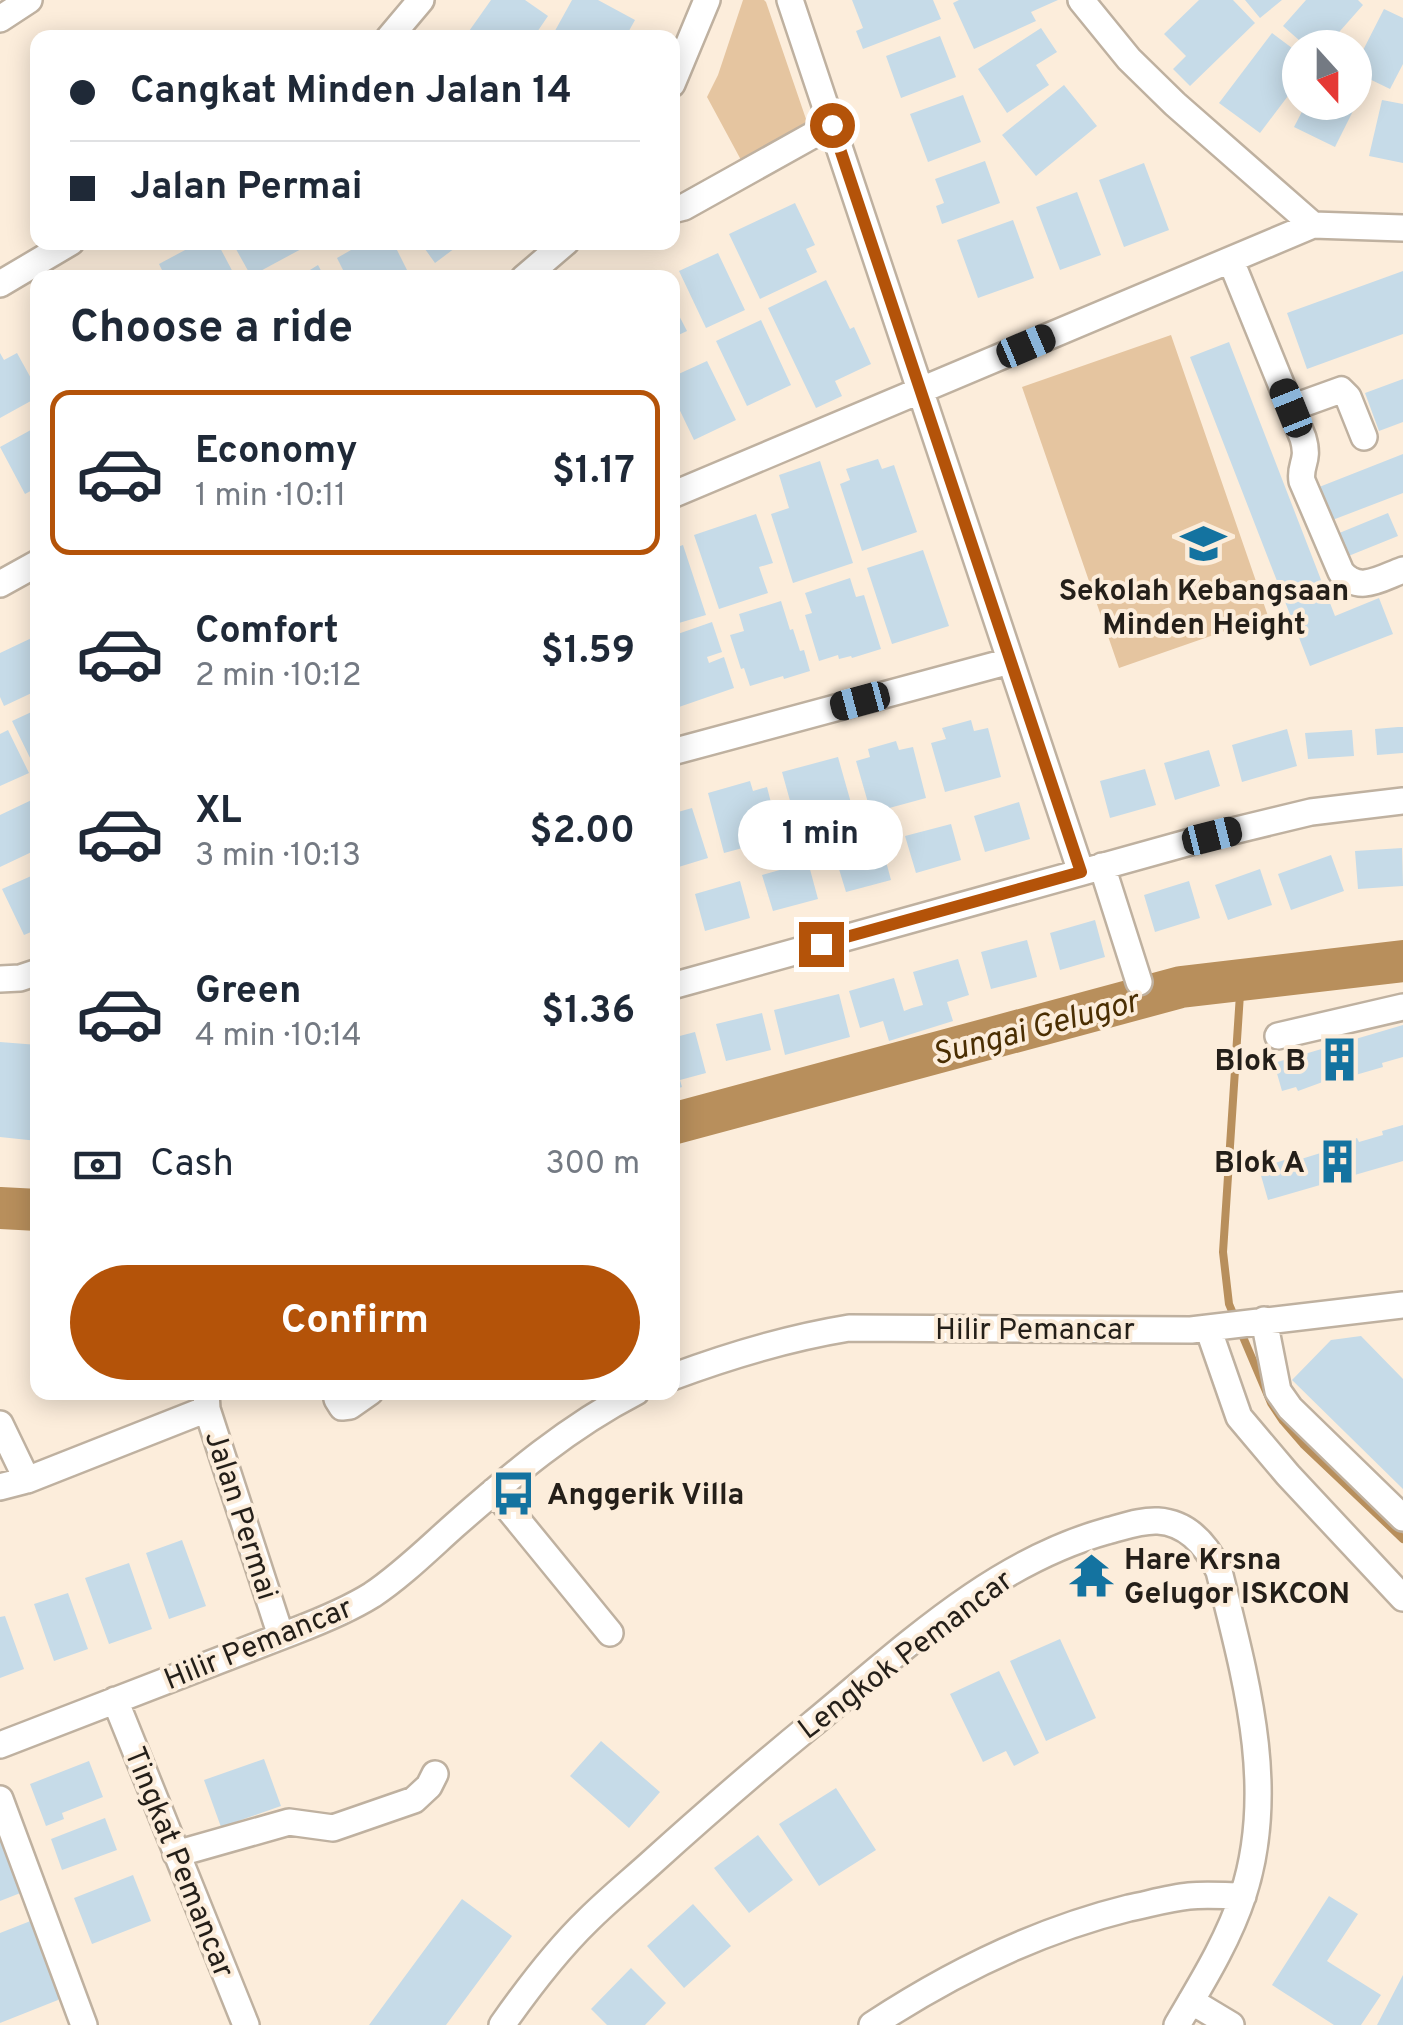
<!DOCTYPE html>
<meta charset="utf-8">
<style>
:root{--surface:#fff;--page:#f2f2f3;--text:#1f2937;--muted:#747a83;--line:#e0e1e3;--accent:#b45309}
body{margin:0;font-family:Overpass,sans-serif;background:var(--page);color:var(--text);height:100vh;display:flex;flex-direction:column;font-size:38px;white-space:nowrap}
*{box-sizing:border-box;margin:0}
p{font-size:32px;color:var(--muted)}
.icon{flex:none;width:55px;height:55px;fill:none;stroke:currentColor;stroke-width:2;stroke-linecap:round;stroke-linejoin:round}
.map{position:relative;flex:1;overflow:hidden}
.sheet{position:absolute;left:30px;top:270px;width:650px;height:1130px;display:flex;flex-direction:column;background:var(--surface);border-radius:20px;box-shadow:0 5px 25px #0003}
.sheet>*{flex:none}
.top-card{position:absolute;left:30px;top:30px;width:650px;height:220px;border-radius:20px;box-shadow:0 5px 25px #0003;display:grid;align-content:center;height:220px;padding:0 40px;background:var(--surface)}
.needle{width:65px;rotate:159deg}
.buttons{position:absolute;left:1282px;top:30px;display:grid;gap:20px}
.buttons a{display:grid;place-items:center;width:90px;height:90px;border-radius:50%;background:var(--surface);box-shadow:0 5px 25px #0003;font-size:50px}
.end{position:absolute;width:45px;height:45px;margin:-22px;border:12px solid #b45309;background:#fff;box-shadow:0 0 0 5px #fff}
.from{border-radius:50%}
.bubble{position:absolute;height:70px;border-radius:35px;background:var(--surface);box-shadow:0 5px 25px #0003;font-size:32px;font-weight:700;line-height:70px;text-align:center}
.car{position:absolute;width:30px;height:60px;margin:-30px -15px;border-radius:12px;box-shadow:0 0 8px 2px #0007;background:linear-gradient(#222 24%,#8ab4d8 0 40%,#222 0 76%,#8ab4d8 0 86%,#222 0)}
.top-card b{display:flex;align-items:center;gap:35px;height:95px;font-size:38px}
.top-card b+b{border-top:2px solid var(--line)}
.top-card i{width:25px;height:25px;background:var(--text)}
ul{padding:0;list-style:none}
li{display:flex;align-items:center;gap:30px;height:165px;margin:0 20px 15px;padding:0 20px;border:5px solid transparent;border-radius:20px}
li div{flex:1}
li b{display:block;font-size:38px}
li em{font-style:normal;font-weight:700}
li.current{border-color:var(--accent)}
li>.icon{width:90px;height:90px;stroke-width:1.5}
h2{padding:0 40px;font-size:45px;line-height:120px}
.pay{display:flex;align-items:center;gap:25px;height:110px;padding:0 40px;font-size:38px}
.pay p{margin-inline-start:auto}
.primary-button{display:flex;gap:20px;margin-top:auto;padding:20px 40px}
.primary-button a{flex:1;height:115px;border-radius:60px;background:var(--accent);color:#fff;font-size:40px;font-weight:700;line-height:115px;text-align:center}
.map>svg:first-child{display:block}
</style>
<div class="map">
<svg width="1403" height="2025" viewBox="0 0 1403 2025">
<rect width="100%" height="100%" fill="#fceddb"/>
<!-- green -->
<path fill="#e5c5a0" d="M 743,0 L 764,0 L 766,2 L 807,122 L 741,160 L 707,97 L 718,75 Z
M 1171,335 L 1268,616 L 1119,668 L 1022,387 Z"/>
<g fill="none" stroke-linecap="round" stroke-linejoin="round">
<!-- stream -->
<path stroke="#b88f5c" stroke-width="8" d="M 1241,979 L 1223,1252 L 1229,1304 L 1271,1403 L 1283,1421 L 1303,1444 L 1403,1539"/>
<!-- river -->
<path stroke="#b88f5c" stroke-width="42" d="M 672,1124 L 1181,987 L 1403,961
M 0,1208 L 38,1210"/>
</g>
<!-- building -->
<path fill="#c6dbe8" d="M 491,0 L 525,0 L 548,16 L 533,38 L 472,38 L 467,34 Z
M 572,0 L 598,0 L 635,20 L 625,38 L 551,38 Z
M 852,0 L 933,0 L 941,19 L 863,49 L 856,31 L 863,28 Z
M 959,0 L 1058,0 L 1031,12 L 1036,21 L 974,49 L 953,3 Z
M 1199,0 L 1233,0 L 1255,23 L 1190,86 L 1173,69 L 1186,56 L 1164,34 Z
M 1245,0 L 1282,0 L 1260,18 Z
M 1306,0 L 1358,0 L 1363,5 L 1325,48 L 1308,48 L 1283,26 Z
M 1384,9 L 1403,18 L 1403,64 L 1390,89 L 1355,72 L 1355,66 Z
M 1041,28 L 1057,52 L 1036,65 L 1049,85 L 1007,113 L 978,69 Z
M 1272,33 L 1300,54 L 1300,80 L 1260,133 L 1219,103 Z
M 940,36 L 956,77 L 901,98 L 886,56 Z
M 1064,85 L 1097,126 L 1036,176 L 1002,135 Z
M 963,95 L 981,142 L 928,162 L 910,114 Z
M 1382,100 L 1403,104 L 1403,163 L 1369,156 Z
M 1307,102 L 1347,102 L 1346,105 L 1354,109 L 1335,147 L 1294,127 Z
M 985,161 L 1000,203 L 942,224 L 936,206 L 944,203 L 935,179 Z
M 1144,163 L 1169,230 L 1124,247 L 1099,180 Z
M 1077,192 L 1101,255 L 1060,270 L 1036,207 Z
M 795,203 L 815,245 L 806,249 L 817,272 L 760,299 L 729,234 Z
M 1013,220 L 1034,278 L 978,298 L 957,240 Z
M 200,242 L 217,242 L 236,278 L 166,278 L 159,264 Z
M 232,242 L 302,242 L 305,247 L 251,276 Z
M 365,242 L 393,242 L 411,278 L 347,278 L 337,258 Z
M 420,242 L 463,242 L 435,263 Z
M 718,253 L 745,310 L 706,328 L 679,271 Z
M 318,265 L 325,278 L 297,278 Z
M 1403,271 L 1403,334 L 1307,369 L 1287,313 Z
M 826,280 L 850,329 L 854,327 L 871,364 L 835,381 L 842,396 L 816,408 L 768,308 Z
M 672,302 L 687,331 L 672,338 Z
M 761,320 L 791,385 L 747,406 L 716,341 Z
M 1229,342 L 1335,616 L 1379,598 L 1393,634 L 1310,666 L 1190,357 Z
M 0,353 L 4,360 L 17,353 L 38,391 L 38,397 L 0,418 Z
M 707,361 L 736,420 L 694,440 L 672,394 L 672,377 Z
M 1403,379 L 1403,422 L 1379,431 L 1365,393 Z
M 38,426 L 38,487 L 25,494 L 0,447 Z
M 1403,454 L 1403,493 L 1322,524 L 1309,491 Z
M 878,459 L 882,469 L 894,465 L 917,532 L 862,551 L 840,484 L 850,480 L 846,469 Z
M 820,461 L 853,563 L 793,583 L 771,514 L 789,508 L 779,475 Z
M 1388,513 L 1398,536 L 1341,559 L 1332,536 Z
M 756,514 L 773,563 L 759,567 L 768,593 L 719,609 L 694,535 Z
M 683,545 L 706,615 L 672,625 L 672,549 Z
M 923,550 L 949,626 L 892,644 L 867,568 Z
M 850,578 L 856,597 L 864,595 L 881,649 L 852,658 L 851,656 L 839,659 L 838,655 L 819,661 L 805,615 L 812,613 L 805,593 Z
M 781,601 L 790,630 L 793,629 L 800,651 L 804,650 L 810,671 L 784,679 L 783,676 L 750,686 L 744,668 L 741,669 L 730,635 L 744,631 L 739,614 Z
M 712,622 L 722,652 L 707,657 L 709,663 L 724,657 L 734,688 L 676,708 L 672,698 L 672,636 Z
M 38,635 L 38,690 L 4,706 L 0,697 L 0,653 Z
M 38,709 L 38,764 L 34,766 L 12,721 Z
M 971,720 L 974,731 L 988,728 L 1001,777 L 945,792 L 931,743 L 946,739 L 942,728 Z
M 1398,727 L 1403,727 L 1403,753 L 1377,755 L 1375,729 Z
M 1287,729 L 1297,766 L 1242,782 L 1232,745 Z
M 8,730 L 29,773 L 0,786 L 0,734 Z
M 1352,730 L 1354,756 L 1308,759 L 1305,733 Z
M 896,741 L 899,750 L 913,747 L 926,798 L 871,813 L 856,761 L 870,757 L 868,749 Z
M 1209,750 L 1220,786 L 1175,800 L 1164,763 Z
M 838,757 L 855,817 L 799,833 L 782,772 Z
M 1145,769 L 1156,805 L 1110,818 L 1100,781 Z
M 750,781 L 753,791 L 767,787 L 780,838 L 724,853 L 708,793 Z
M 38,797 L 38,849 L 0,867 L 0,815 Z
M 1019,802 L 1030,839 L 985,852 L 974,816 Z
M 676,803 L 678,812 L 692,808 L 708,858 L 672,869 L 672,804 Z
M 951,824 L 961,860 L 916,873 L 905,836 Z
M 881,843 L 891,880 L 846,892 L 835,856 Z
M 1402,848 L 1403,886 L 1358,889 L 1355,851 Z
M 1331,855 L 1344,891 L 1291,910 L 1278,874 Z
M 808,862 L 818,899 L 773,911 L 762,875 Z
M 1260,869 L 1272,905 L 1228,920 L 1215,885 Z
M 38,873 L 38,929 L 24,935 L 2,889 Z
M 740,881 L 750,918 L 705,931 L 695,894 Z
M 1189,881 L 1200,918 L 1155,932 L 1144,895 Z
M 1095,920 L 1105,957 L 1060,970 L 1050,933 Z
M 1027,940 L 1037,977 L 991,989 L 981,952 Z
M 958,959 L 969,995 L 947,1002 L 953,1021 L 889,1041 L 883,1021 L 860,1028 L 849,991 L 894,978 L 904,1011 L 912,1008 L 923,1005 L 913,972 Z
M 839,994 L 850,1037 L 785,1055 L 774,1010 Z
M 762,1013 L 771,1050 L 726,1061 L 716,1024 Z
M 1403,1025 L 1403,1057 L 1382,1063 L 1383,1067 L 1352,1076 L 1350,1072 L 1298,1091 L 1296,1087 L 1282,1091 L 1274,1063 Z
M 695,1032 L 706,1073 L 680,1080 L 682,1087 L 672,1090 L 672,1038 Z
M 0,1042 L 38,1045 L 38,1141 L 0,1137 Z
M 1403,1125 L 1403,1161 L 1268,1200 L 1260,1172 L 1273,1168 L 1272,1164 L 1297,1156 L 1298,1160 L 1327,1151 L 1326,1147 L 1357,1138 L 1359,1142 L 1383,1135 L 1382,1131 Z
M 1361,1336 L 1403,1379 L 1403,1489 L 1292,1380 L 1331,1340 Z
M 182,1540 L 206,1606 L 169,1619 L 146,1553 Z
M 129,1563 L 152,1629 L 109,1644 L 85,1578 Z
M 68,1593 L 88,1649 L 54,1661 L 34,1604 Z
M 5,1616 L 24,1669 L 0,1678 L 0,1617 Z
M 1060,1639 L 1096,1718 L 1046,1741 L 1010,1661 Z
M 999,1671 L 1039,1753 L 1014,1766 L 1006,1751 L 983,1762 L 950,1694 Z
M 601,1741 L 660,1792 L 629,1828 L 570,1776 Z
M 264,1759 L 281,1806 L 221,1827 L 204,1780 Z
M 89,1761 L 103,1797 L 62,1813 L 64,1819 L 46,1826 L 30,1784 Z
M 836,1788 L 876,1850 L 819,1886 L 779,1824 Z
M 105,1818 L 117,1850 L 62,1870 L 51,1839 Z
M 0,1835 L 23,1892 L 0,1901 Z
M 758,1835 L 793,1880 L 749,1913 L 714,1868 Z
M 133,1875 L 151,1921 L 92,1944 L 74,1898 Z
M 1329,1896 L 1358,1914 L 1327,1961 L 1381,1995 L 1361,2025 L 1334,2025 L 1272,1985 Z
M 462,1899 L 512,1936 L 446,2025 L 369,2025 Z
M 693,1904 L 731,1946 L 684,1988 L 647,1946 Z
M 33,1920 L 62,1992 L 58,2000 L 0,2023 L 0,1933 Z
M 631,1968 L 666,2003 L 645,2025 L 607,2025 L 591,2009 Z
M 1403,1975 L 1403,2025 L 1377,2025 Z"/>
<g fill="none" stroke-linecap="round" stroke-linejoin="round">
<defs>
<path id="minor" d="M 790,0 L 1081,872
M 1081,0 L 1129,59 L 1175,104 L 1313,225 L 1403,228
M 0,19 L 29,0
M 389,38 L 421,0
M 672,84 L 707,0
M 672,210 L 684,207 L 831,125
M 1231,261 L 1303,438 C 1310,462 1299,464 1302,481 L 1341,572 C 1359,594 1381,578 1403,570
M 524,278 L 566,242
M 0,284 L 71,242
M 1291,408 L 1341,390 L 1348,397 L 1364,437
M 672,495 L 1313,225
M 0,584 L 38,563
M 672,752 L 1010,661
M 1102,866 L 1139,982
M 0,979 L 20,978 L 38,972
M 672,986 L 1212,836 L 1311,812 L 1403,801
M 1278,1036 L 1403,1007
M 1264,1320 L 1278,1391 L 1290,1408 L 1403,1518
M 1208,1328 L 1239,1417 L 1288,1475 L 1403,1598
M 672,1377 C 731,1355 788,1338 849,1328 L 1191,1330 L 1403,1305
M 206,1392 L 207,1409 L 281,1636
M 336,1392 L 337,1399 L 342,1407 L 350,1406 L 370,1392
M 0,1424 L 27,1480
M 0,1487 L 27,1480 L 207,1409
M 494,1491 L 610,1633
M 115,1700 L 246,2025
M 0,1745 L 295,1631 C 321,1621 348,1610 372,1595 C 402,1575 428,1549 455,1525 C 512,1475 568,1427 636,1392
M 0,1799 L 84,2025
M 176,1854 L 289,1822 L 333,1828 L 414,1800 L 429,1786 L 435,1774
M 1191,2001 L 1231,2025
M 502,2025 C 528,1988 556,1951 588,1920 C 608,1900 630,1882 650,1864 C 703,1816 756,1770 811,1725 C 901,1651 991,1563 1107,1531 C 1123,1527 1141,1520 1158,1521 C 1189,1523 1207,1546 1219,1571 C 1245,1676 1278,1788 1243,1895 C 1228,1941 1201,1984 1177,2025
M 872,2025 C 951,1973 1036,1931 1129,1908 C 1149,1904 1169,1898 1189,1896 C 1207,1894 1225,1896 1243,1896"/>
</defs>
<!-- minor casing -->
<use href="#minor" stroke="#bfb1a0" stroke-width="30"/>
<!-- minor -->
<use href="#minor" stroke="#fff" stroke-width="25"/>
</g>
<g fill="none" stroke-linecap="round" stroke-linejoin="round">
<!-- route -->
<path stroke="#b45309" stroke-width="12" d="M 821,944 L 1081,872 L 832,125"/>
</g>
<!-- icons -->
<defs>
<symbol id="school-bare" viewBox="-9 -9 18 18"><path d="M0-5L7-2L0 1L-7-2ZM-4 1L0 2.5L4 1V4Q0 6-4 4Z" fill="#1473a0" stroke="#fceddb" stroke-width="2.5" paint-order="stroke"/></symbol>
<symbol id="building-bare" viewBox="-9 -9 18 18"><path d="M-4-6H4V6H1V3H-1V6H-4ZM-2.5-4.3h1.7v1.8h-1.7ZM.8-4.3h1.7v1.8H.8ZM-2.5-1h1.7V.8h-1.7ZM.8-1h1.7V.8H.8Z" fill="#1473a0" stroke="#fceddb" stroke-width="2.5" paint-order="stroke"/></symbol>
<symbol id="bus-bare" viewBox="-9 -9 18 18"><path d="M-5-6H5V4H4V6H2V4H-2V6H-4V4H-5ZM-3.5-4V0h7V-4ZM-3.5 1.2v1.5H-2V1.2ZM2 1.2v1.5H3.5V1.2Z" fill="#1473a0" stroke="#fceddb" stroke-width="2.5" paint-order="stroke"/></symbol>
<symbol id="temple-bare" viewBox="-9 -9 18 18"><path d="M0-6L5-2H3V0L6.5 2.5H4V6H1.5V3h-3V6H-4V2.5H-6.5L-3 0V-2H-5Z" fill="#1473a0" stroke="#fceddb" stroke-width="2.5" paint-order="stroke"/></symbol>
</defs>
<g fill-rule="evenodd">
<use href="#school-bare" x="1172" y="512" width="63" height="63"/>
<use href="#building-bare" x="1308" y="1028" width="63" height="63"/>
<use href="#building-bare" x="1306" y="1130" width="63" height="63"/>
<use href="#bus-bare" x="482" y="1462" width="63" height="63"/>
<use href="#temple-bare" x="1060" y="1544" width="63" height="63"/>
</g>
<g text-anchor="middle" stroke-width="8" stroke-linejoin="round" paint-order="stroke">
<!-- poi labels -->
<g font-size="30" font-weight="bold" fill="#241f19" stroke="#fceddb" text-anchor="end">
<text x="1204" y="600" text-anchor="middle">Sekolah Kebangsaan<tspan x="1204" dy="34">Minden Height</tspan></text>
<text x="1306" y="1070">Blok B</text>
<text x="1305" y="1172">Blok A</text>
<text x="547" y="1504" text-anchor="start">Anggerik Villa</text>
<text x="1124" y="1569" text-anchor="start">Hare Krsna<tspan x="1124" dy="34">Gelugor ISKCON</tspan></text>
</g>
<!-- street labels -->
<g font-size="30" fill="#241f19" stroke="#fceddb">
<text x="1035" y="1339">Hilir Pemancar</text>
<text transform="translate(242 1515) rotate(72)" y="10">Jalan Permai</text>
<text transform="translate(258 1643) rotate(-22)" y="10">Hilir Pemancar</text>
<text transform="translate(905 1654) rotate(-37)" y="10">Lengkok Pemancar</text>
<text transform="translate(180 1862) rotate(68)" y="10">Tingkat Pemancar</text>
</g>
<!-- water labels -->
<g font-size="32" font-style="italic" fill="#4a2e02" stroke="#fceddb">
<text transform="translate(1035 1027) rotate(-15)" y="11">Sungai Gelugor</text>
</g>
</g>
</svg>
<div class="buttons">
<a><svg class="needle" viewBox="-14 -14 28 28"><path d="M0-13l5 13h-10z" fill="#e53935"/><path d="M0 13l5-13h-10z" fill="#747a83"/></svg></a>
</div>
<i class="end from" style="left:832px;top:125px"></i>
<i class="end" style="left:821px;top:944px"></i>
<div class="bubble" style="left:738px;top:800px;width:165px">1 min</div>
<i class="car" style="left:1026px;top:346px;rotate:67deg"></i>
<i class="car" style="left:1291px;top:408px;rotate:338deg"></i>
<i class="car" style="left:860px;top:701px;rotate:255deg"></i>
<i class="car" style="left:1212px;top:836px;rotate:76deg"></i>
<div class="top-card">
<b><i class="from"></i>Cangkat Minden Jalan 14</b>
<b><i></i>Jalan Permai</b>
</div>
<section class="sheet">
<h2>Choose a ride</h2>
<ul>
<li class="current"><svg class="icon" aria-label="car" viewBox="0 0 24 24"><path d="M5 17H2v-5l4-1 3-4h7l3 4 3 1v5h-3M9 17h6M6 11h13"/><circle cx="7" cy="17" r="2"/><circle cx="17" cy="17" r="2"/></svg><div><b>Economy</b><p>1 min · 10:11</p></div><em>$1.17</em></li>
<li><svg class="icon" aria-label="car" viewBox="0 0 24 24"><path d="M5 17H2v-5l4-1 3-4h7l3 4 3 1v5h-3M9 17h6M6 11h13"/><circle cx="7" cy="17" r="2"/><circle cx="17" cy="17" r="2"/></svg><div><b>Comfort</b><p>2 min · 10:12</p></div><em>$1.59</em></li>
<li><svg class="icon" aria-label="car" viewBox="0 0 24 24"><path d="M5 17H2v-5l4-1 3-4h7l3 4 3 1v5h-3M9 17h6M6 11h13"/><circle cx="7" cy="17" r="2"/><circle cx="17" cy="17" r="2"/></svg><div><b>XL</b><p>3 min · 10:13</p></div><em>$2.00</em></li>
<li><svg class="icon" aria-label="car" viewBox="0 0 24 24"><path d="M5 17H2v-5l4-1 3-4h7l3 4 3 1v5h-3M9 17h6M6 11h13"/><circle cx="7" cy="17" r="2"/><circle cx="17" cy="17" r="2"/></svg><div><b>Green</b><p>4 min · 10:14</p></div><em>$1.36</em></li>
</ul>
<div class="pay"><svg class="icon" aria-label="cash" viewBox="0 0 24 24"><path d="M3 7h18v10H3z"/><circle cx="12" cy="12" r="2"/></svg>Cash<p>300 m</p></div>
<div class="primary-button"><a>Confirm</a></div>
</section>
</div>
